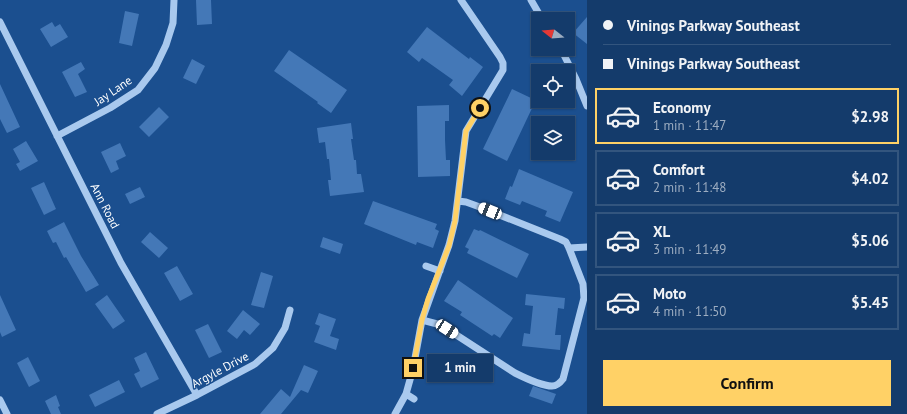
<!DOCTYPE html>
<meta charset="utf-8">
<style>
:root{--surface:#143b6b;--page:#1d4271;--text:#f1f3f6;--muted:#9dadc1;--line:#33557e;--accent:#ffd166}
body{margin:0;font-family:"PT Sans",sans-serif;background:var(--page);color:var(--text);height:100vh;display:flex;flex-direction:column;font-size:15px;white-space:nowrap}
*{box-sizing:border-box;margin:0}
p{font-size:13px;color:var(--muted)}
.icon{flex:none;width:22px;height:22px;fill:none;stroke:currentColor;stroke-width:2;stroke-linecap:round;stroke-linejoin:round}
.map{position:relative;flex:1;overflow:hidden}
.panel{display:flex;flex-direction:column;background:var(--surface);width:320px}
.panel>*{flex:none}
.guide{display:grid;align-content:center;height:88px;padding:0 16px;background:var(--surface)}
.needle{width:26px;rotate:287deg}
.controls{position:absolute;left:531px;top:12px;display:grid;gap:8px}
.controls a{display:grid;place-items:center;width:44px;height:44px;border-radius:0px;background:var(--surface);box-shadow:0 1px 3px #0004,0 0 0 1px var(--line);font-size:20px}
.end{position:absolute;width:18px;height:18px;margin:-9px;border:5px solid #ffd166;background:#111;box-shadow:0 0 0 2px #111}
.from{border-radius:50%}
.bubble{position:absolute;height:28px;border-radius:0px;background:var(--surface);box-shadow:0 1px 3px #0004,0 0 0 1px var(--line);font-size:13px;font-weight:600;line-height:28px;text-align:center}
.car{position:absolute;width:12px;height:24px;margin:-12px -6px;border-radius:5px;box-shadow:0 0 3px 1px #0007;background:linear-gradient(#fff 24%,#345 0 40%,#fff 0 76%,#345 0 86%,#fff 0)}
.guide b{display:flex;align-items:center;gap:14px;height:38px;font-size:15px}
.guide b+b{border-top:1px solid var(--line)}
.guide i{width:10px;height:10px;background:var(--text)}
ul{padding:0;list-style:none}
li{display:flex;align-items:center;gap:12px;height:56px;margin:0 8px 6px;padding:0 8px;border:2px solid var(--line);border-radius:0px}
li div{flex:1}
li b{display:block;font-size:15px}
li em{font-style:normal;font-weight:600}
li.active{border-color:var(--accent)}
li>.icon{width:36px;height:36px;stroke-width:1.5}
.action{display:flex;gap:8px;margin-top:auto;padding:8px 16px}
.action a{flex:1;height:46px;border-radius:0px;background:var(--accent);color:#111;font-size:16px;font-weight:600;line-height:46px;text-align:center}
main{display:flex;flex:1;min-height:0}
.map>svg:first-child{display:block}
</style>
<main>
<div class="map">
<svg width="587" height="414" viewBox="0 0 587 414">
<rect width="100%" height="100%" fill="#1b4f8f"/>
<!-- building -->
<path fill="#4478b7" d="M 196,0 L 211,0 L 212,24 L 197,25 Z
M 125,11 L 139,14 L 132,46 L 119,43 Z
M 587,17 L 587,44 L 573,33 Z
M 52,22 L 55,27 L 60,24 L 68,37 L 51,47 L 40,29 Z
M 427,27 L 469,59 L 470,57 L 483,67 L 462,96 L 449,85 L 453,80 L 422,58 L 419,62 L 407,52 Z
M 289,50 L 347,90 L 331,113 L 317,103 L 318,102 L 274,71 Z
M 192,59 L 205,66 L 196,84 L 183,78 Z
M 81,62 L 85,69 L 78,74 L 87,92 L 75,97 L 62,72 Z
M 0,84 L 20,127 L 7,133 L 0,119 Z
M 512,89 L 531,98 L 530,102 L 534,104 L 507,161 L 483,149 Z
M 449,105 L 449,121 L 445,121 L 445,140 L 446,160 L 450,160 L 450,176 L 418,177 L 417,106 Z
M 159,107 L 169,117 L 149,137 L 139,127 Z
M 351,123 L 353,139 L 351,139 L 354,160 L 356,160 L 357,174 L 361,174 L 364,192 L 330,196 L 328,180 L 331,180 L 329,159 L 327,159 L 325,142 L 319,143 L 317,128 Z
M 26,141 L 38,161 L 20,171 L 16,164 L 20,162 L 13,149 Z
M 120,143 L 126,156 L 116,161 L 119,169 L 111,173 L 101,152 Z
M 519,169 L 573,192 L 560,222 L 545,216 L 547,211 L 522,201 L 520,205 L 505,199 L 510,186 L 512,187 Z
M 44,182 L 56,209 L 44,215 L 31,188 Z
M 140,187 L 145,197 L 130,204 L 125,194 Z
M 373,201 L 437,224 L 435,229 L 439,231 L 433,248 L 417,242 L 416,245 L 364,224 Z
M 64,222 L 81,256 L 99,285 L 86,292 L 66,257 L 64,258 L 56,242 L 53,243 L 47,231 Z
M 474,229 L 479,231 L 480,230 L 529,254 L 517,278 L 467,253 L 469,249 L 465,247 Z
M 150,232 L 168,248 L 159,258 L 141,242 Z
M 323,237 L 343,244 L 340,254 L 320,247 Z
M 177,266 L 193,294 L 180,301 L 164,273 Z
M 261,272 L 273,276 L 264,308 L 251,305 Z
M 458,280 L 513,318 L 500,338 L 494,334 L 492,336 L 460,315 L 462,312 L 444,301 Z
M 526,294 L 565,298 L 564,309 L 558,308 L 555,335 L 561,335 L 560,350 L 522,346 L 524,333 L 530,334 L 533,306 L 525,305 Z
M 0,295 L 16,330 L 2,337 L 0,332 Z
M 107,295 L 125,321 L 113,329 L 95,304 Z
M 243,310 L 260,324 L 250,335 L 244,330 L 237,339 L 227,331 Z
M 319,313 L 336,319 L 330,336 L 339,339 L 336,350 L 314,342 L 320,326 L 315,324 Z
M 208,324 L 222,352 L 209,358 L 195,330 Z
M 146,352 L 159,379 L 141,388 L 134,374 L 140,371 L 134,358 Z
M 28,357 L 40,381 L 29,387 L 17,363 Z
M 304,365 L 318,371 L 308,393 L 301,390 L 281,414 L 260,414 L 281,389 L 290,397 Z
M 119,380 L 125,392 L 95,407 L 89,395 Z
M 533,386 L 556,394 L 552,404 L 529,396 Z
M 56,395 L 60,406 L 58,407 L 61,414 L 51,414 L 45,401 Z"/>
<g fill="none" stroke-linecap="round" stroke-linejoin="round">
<!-- minor -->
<path stroke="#a9c9ee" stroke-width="7" d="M 531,0 L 542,19
M 0,22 L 121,263 L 197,395
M 561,49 L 576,79 L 587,106
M 57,136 L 110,108 L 138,90 L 155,68 L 166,45 L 173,23 L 174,0
M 569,248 L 587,247
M 426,266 L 440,271
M 422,320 L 441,325 L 515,373 C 525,378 542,386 552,386 C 557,386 560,383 563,379 L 584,298 L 583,284 L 569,248 L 566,242 L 560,239 L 477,206 L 466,202 L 458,201
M 406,394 L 414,399
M 0,400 L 7,414
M 157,414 L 197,395 L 255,364 L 273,348 L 285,328 L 290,310
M 395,414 L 406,394 L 413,369 L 422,320 L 449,245 L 455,221 L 466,131 L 503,70 L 503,63 L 500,57 L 461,0"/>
</g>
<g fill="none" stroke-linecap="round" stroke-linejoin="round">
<!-- route -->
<path stroke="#ffd166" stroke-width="5" d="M 413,368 L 422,320 L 428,299 L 449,246 L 455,221 L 466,131 L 480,108"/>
</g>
<g text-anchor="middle" stroke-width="3" stroke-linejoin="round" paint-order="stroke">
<!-- street labels -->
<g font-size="12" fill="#fff" stroke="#1b4f8f">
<text transform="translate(113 91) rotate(-34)" y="4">Jay Lane</text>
<text transform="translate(105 206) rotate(63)" y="4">Ann Road</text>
<text transform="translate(220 370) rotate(-28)" y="4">Argyle Drive</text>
</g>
</g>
</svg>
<div class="controls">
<a><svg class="needle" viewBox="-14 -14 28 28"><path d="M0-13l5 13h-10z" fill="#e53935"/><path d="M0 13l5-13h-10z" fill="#9dadc1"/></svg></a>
<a><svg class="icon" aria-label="locate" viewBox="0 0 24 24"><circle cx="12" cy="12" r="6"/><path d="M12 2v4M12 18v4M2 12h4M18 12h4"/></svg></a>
<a><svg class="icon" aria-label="layers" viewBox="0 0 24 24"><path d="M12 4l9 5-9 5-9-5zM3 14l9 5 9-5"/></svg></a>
</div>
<i class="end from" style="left:480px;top:108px"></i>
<i class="end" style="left:413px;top:368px"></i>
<div class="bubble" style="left:427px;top:354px;width:66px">1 min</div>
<i class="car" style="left:490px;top:211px;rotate:292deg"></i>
<i class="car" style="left:447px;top:329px;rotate:123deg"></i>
</div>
<section class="panel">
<div class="guide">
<b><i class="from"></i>Vinings Parkway Southeast</b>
<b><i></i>Vinings Parkway Southeast</b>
</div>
<ul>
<li class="active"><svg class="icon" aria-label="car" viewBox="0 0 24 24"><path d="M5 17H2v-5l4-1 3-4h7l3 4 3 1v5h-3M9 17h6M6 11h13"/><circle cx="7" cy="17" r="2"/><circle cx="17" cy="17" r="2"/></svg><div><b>Economy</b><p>1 min · 11:47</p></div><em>$2.98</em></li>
<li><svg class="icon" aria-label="car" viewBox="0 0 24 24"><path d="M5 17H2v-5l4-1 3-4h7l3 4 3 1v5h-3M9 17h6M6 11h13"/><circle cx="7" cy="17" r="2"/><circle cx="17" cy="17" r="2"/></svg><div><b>Comfort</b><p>2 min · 11:48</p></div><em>$4.02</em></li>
<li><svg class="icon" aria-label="car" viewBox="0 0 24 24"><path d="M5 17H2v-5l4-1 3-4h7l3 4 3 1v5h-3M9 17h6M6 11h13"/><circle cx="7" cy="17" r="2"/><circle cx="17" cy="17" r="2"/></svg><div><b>XL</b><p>3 min · 11:49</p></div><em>$5.06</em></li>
<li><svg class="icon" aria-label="car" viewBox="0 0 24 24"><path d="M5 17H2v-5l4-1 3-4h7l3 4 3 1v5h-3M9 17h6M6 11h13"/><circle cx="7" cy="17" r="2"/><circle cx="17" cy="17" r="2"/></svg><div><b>Moto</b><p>4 min · 11:50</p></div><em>$5.45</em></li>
</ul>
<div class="action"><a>Confirm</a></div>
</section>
</main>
